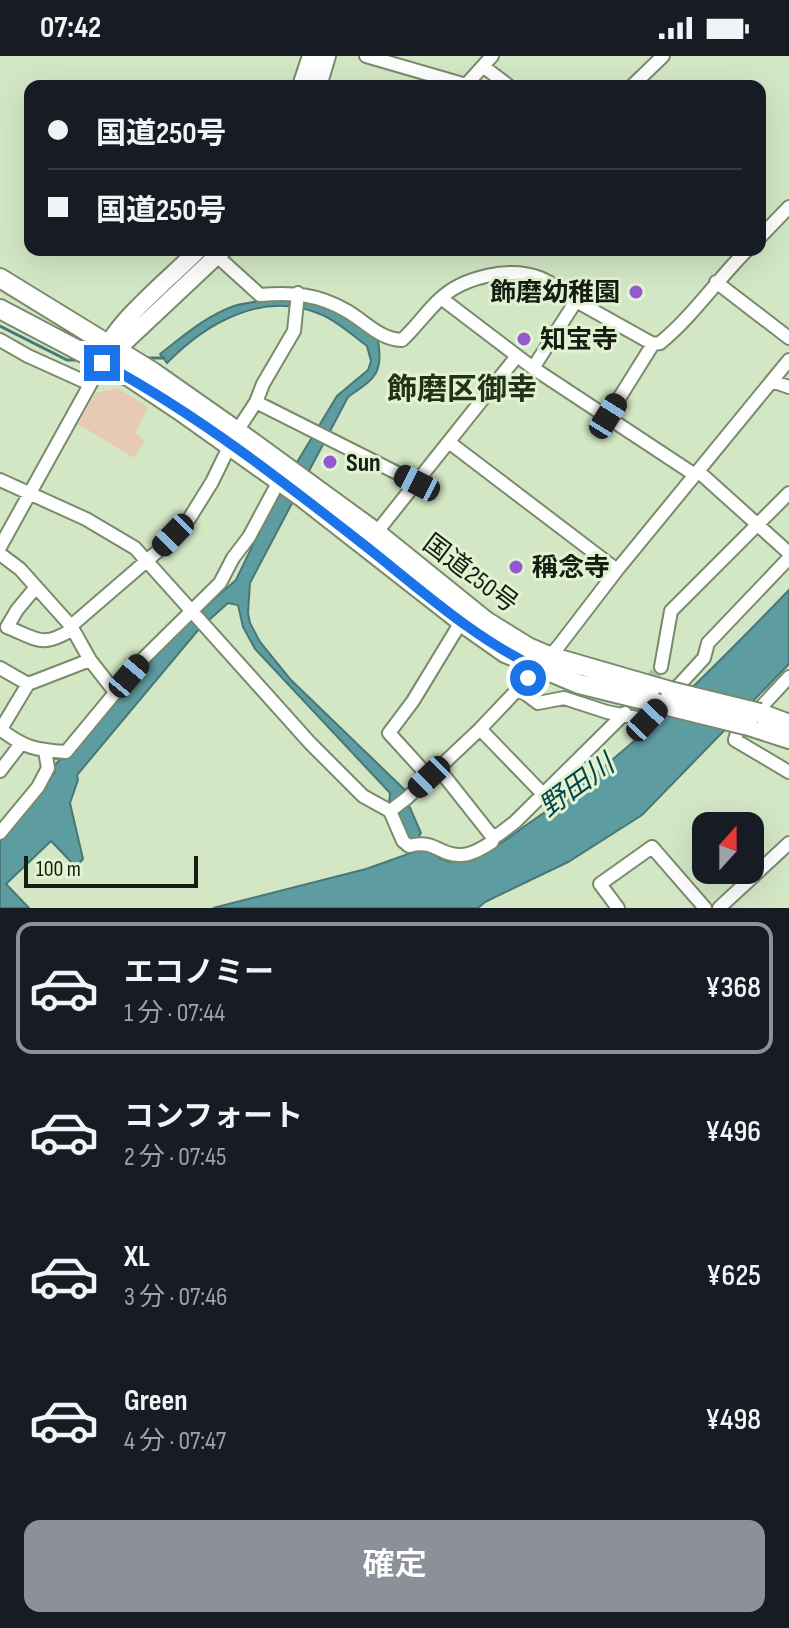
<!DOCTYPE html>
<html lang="ja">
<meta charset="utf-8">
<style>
:root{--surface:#171b24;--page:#20242c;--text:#f1f3f6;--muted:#9ea1a6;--line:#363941;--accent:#8c9099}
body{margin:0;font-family:"Sofia Sans Condensed","Noto Sans JP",sans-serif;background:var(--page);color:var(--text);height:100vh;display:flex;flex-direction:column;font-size:30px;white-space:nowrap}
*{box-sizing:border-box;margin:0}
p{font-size:26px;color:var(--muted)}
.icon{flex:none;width:44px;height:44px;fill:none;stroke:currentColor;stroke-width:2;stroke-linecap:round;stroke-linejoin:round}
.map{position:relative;height:852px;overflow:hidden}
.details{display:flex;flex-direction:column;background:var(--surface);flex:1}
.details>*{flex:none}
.top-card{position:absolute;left:24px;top:24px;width:742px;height:176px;border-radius:16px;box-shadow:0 8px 32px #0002;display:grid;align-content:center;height:176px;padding:0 24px;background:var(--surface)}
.needle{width:52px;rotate:21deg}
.tools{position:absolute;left:692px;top:756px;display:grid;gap:16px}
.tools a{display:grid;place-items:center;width:72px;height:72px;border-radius:16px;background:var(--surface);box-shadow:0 8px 32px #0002;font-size:40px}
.scale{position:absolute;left:24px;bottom:20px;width:174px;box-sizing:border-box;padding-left:8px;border:4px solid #171d12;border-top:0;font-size:22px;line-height:28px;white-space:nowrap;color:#171d12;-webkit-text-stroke:6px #e0f4d2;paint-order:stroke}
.end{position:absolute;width:36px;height:36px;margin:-18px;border:10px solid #1a73e8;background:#fff;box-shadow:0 0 0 4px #fff}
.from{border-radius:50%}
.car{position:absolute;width:24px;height:48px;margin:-24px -12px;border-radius:10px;box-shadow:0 0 6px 2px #0007;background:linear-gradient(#222 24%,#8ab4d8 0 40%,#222 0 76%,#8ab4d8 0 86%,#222 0)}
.top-card b{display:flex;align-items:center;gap:28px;height:76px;font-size:30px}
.top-card b+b{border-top:2px solid var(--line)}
.top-card i{width:20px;height:20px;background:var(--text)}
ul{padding:14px 0 0;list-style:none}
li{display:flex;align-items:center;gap:24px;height:132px;margin:0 16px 12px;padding:0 8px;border:4px solid transparent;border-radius:16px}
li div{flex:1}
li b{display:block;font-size:30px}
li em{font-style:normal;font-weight:600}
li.current{border-color:var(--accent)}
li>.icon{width:72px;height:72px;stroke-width:1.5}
.primary-button{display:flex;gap:16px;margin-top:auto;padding:16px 24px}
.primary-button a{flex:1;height:92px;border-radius:16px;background:var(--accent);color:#fff;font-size:32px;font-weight:600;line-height:92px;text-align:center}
.status{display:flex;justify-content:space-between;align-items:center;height:56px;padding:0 40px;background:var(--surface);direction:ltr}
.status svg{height:22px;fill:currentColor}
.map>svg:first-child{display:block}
</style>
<div class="status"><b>07:42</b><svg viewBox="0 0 49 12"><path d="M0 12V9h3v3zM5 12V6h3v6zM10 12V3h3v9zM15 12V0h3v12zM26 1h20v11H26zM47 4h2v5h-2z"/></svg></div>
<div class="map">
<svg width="789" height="852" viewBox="0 0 789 852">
<rect width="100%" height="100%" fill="#d3e7c5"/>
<!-- green -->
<path fill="#e7cab2" d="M 118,332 L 148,351 L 135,377 L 145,385 L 134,402 L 78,368 L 96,337 Z"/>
<!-- water -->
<path fill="#5d9da1" stroke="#487776" stroke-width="2" d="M 278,242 L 320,246 L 349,263 L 378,285 C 384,319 373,323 348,341 L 250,527 L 248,557 L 250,567 L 260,586 L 290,623 L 407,736 L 407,745 L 421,777 L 418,782 C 425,792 439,805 452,806 C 476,808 504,785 522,772 C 622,705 706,620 789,534 L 789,608 L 642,759 L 568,806 L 485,846 L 478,852 L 213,852 L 366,813 L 414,796 L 410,783 L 407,782 L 389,749 L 390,737 L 255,593 L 243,571 L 238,549 L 228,547 L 199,573 L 77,719 L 78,724 L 70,747 L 83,803 L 76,811 L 51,785 L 6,828 L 29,852 L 0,852 L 0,786 L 55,716 L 53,711 L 186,568 L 236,524 L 276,441 L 337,340 L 368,314 L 371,305 L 367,290 C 352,279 336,264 320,258 C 263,234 206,267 167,307 L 160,298 C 183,280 206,260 234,250 C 248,246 264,245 278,242 Z"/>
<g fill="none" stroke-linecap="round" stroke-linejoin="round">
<!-- stream -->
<path stroke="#487776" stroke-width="3" d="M 0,270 L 67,304 L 80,304
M 144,302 L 164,302"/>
<!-- minor-tunnel -->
<path stroke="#adbfa1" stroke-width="12" stroke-dasharray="12 6" stroke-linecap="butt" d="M 626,654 L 661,611"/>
<defs>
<path id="minor" d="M 366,0 L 466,29
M 484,11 L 509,30
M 465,30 L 492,0
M 632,30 L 663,0
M 760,181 L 789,151
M 218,201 L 260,239 C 292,236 318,238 347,255 C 366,266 379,283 402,284 C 416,271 427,255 440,243 C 463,221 510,210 540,222 C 553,227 565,237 576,245
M 716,226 L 789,282
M 441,242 L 533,312 L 695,419
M 0,284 L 28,300 L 90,328
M 533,312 L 576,245 L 653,288 L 660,287 C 693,260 717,224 747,194
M 772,325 L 789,331
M 256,346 L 263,328 L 294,275 L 298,237
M 608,360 L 653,288
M 237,375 L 256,346 L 417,427
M 450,387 L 617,514
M 699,416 L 789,497
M 0,424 L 86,463 L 135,492 L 310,687 L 363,740 L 390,755 L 403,785 L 409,790 C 436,783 439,800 461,799 C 471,799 483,792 492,786 L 495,779
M 372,482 L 517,300
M 0,491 L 102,307
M 0,498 L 20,513 L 71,570 L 90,604 L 115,636
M 36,531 L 17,554 L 7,571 C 39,584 42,592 73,573
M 71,570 L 158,495 L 189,463 L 212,426 L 230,389
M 661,611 L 671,555 L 789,437
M 0,612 L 28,628 L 90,604
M 789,621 L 737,677 L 735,684 L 789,716
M 518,632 L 538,647 L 564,642 L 607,656 L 647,664 L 704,602 L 708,587 L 789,502
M 0,673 C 25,692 35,694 66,696 L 143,603 L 220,527 L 233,502 L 249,481 L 279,425
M 1,673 L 28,628
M 480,673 L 543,738
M 438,712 L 491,779 L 498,779 L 515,766 L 625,657
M 0,715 L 20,689
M 429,721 L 389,677 L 413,645 L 461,566
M 390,755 L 407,742 L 480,673 L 558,591 L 617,514 L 789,304
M 0,777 L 38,731 L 48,712 L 45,695
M 618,852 L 600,828 L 652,791 L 705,852
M 719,852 L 789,787"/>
<path id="major" d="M 301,30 L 311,0
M 318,30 L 327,0
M 104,299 C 111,269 174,219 198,194
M 108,302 L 223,194"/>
<path id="highway" d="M 0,222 L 153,316 L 237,375 L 377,477 L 486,565 L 528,591 L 549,600 L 670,635
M 0,253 L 131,322 L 179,354 L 303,442 L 468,571 L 505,597 L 579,628 L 656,647
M 760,657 L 789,668
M 749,670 L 789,683"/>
</defs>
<!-- minor casing -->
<use href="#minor" stroke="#798b6c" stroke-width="16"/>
<!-- major casing -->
<use href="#major" stroke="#798b6c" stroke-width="20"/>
<!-- highway casing -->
<use href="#highway" stroke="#798b6c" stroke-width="22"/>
<!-- minor -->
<use href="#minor" stroke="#fff" stroke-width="12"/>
<!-- major -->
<use href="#major" stroke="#fff" stroke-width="16"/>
<!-- highway -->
<use href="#highway" stroke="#fff" stroke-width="18"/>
<defs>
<path id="highway-bridge" d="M 670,635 L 760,657
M 656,647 L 749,670"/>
</defs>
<!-- highway-bridge casing -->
<use href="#highway-bridge" stroke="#798b6c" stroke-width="22" stroke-linecap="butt"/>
<!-- highway-bridge -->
<use href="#highway-bridge" stroke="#fff" stroke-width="18"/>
</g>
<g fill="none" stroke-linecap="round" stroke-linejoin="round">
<!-- route -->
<path stroke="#1a73e8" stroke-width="10" d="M 102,307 C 197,358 284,426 368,492 C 422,535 474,582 537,612 L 528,622"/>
</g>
<!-- markers -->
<g fill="#9658ce" stroke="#e0f4d2" stroke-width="3">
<circle cx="636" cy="236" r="8"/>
<circle cx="524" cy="283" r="8"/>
<circle cx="330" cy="406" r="8"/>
<circle cx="516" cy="511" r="8"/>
</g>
<g text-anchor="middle" stroke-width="6" stroke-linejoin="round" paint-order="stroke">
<!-- poi labels -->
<g font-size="26" font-weight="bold" fill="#171d12" stroke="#e0f4d2" text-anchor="start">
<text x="620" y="245" text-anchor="end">飾磨幼稚園</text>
<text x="540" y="292">知宝寺</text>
<text x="346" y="415">Sun</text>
<text x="532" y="520">稱念寺</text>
</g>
<!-- street labels -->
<g font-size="26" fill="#171d12" stroke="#e0f4d2">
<text transform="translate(471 517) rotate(37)" y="9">国道250号</text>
</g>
<!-- water labels -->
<g font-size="28" font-style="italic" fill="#064448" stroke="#e0f4d2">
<text transform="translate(576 729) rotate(-36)" y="10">野田川</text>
</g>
<!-- quarter labels -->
<g font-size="30" font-weight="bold" fill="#233117" stroke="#e0f4d2">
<text x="462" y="343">飾磨区御幸</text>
</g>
</g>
</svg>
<div class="tools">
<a><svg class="needle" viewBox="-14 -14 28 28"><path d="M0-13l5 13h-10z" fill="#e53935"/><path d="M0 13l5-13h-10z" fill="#9ea1a6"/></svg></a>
</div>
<div class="scale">100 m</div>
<i class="end from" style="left:528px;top:622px"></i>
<i class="end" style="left:102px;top:307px"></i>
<i class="car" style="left:608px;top:360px;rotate:32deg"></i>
<i class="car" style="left:417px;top:427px;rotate:297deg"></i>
<i class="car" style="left:173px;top:479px;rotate:224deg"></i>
<i class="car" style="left:129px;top:620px;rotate:40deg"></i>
<i class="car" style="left:647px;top:664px;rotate:43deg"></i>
<i class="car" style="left:429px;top:721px;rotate:226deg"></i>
<div class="top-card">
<b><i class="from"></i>国道250号</b>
<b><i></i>国道250号</b>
</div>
</div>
<section class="details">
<ul>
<li class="current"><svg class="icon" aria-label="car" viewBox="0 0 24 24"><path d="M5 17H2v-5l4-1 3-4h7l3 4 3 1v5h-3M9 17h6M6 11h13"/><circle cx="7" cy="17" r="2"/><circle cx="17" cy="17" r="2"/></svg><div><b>エコノミー</b><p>1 分 · 07:44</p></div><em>¥368</em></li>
<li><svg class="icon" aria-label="car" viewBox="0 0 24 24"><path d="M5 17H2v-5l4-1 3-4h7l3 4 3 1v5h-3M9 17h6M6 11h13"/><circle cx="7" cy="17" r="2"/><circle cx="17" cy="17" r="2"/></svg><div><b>コンフォート</b><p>2 分 · 07:45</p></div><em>¥496</em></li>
<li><svg class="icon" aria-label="car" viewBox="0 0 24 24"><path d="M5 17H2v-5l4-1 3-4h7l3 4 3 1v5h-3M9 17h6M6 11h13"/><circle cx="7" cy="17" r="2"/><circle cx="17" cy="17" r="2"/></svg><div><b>XL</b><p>3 分 · 07:46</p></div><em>¥625</em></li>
<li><svg class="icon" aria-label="car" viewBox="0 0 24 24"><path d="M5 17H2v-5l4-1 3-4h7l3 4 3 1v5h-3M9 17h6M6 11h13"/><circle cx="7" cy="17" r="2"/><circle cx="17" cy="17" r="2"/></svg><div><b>Green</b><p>4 分 · 07:47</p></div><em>¥498</em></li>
</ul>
<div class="primary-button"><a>確定</a></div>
</section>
